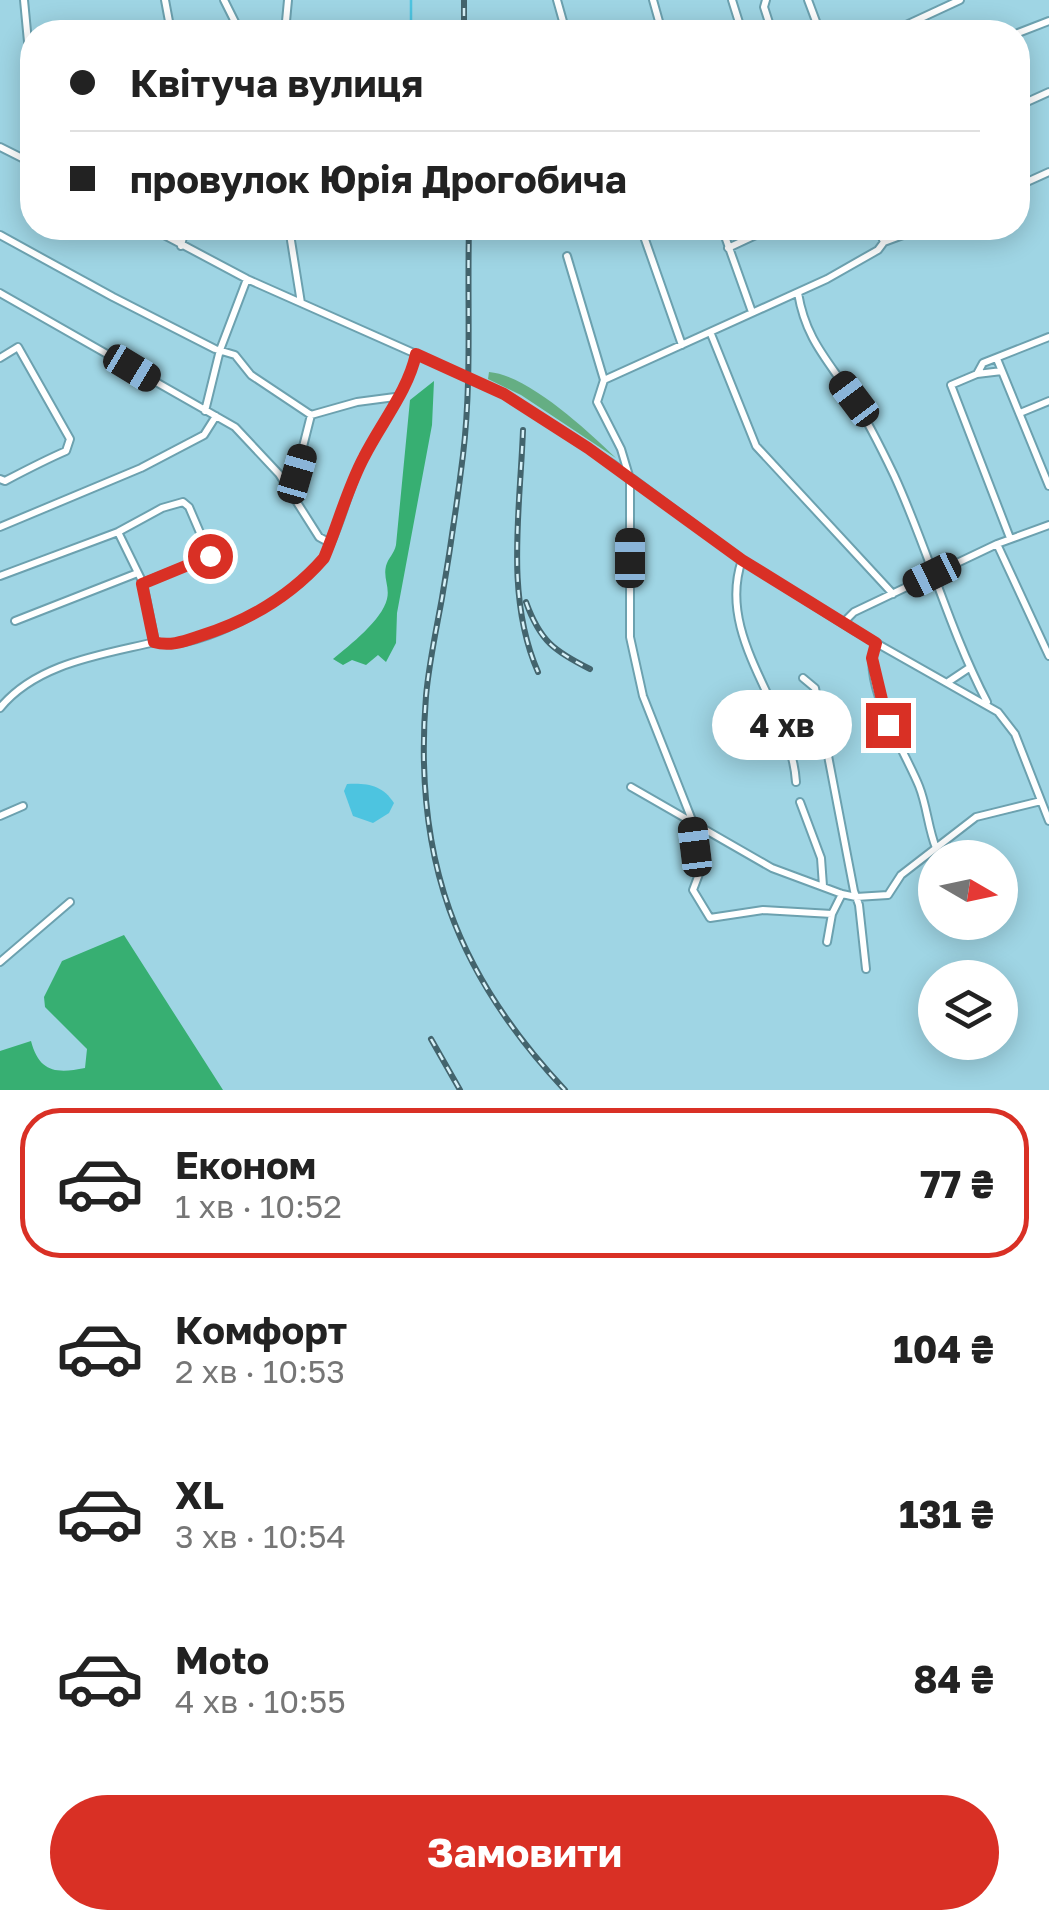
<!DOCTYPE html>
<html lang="uk">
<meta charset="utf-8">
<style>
:root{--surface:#fff;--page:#f6f6f6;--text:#222;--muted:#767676;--line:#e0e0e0;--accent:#d93025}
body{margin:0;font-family:"Golos Text",sans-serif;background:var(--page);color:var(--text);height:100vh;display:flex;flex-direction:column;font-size:38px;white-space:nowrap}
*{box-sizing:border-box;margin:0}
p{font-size:32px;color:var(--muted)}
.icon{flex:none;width:55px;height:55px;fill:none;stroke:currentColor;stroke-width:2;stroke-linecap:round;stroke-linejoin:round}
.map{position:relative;height:1090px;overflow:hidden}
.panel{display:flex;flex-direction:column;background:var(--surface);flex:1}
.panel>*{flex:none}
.top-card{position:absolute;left:20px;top:20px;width:1010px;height:220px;border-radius:40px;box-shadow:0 5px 25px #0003;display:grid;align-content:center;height:220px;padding:0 50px;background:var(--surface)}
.needle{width:65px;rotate:99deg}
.controls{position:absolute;left:918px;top:840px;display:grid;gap:20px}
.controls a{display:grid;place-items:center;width:100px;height:100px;border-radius:50%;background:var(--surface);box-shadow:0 5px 25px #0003;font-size:50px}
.end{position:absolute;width:45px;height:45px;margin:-22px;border:12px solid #d93025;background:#fff;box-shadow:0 0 0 5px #fff}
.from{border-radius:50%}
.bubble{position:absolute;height:70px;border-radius:35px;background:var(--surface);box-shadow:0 5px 25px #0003;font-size:32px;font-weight:700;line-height:70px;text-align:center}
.car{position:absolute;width:30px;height:60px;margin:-30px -15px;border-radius:12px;box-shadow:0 0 8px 2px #0007;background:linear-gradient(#222 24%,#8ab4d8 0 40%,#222 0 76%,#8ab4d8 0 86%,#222 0)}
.top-card b{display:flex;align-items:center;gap:35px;height:95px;font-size:38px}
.top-card b+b{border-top:2px solid var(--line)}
.top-card i{width:25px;height:25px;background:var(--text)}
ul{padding:18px 0 0;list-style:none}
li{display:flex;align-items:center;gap:30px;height:150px;margin:0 20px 15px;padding:0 30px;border:5px solid transparent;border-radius:40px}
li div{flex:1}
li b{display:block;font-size:38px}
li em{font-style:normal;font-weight:700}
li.current{border-color:var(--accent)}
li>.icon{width:90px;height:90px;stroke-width:1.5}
.cta{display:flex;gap:20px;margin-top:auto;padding:20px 50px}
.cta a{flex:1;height:115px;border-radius:60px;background:var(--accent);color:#fff;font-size:40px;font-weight:700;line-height:115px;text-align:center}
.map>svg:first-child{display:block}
</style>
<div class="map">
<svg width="1049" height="1090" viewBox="0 0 1049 1090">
<rect width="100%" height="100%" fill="#9fd5e4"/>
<!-- green -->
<path fill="#65ae83" d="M 489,372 C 528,375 588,431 616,458 L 521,395 L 488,379 Z"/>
<!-- forest -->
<path fill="#37af72" d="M 434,381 L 432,425 L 397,613 L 396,643 L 386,662 L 378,655 L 366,665 L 352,660 L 343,665 L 333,659 C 350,645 382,620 387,599 C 390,587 383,578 386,566 C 388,558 394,554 396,545 L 410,400 Z
M 124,935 L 223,1090 L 0,1090 L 0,1051 L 31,1041 C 39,1072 56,1074 85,1068 L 87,1049 L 45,1007 L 44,997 L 62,961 Z"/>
<!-- water -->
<path fill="#4dc4e0" d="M 347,784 C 368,783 382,785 394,803 L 389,813 L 373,823 L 353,816 L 344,791 Z"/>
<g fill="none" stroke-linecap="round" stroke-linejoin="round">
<!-- stream -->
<path stroke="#4dc4e0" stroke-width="2.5" d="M 411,32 L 411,0"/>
<defs>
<path id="minor" d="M 24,0 L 31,73 L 27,160
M 165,0 L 171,32
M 224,0 L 240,32
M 557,0 L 566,32
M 653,0 L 662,32
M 732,0 L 742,32
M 766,0 L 764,7 L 772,32
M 808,0 L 820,32
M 285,32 L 288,0
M 891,32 L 960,0
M 1018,33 L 1049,21
M 1018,106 L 1049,92
M 0,147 L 32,163
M 1018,186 L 1049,172
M 289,228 L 301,303
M 641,228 L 682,345
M 722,228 L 752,312
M 878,228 L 884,242
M 0,235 L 113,297 L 215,349 L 235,355 L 251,375 L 311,415 L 357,402 L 395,397
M 181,246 L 185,228
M 728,248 L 771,228
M 567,256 L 604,380 L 597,402 L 621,449 L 630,479 L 630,637 L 643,696 L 692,820 L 699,874 L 693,890 L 710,918 L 763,910 L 832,914
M 0,293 L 235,427 L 279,474 L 319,537 L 330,543
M 798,293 C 806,341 829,361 854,400 C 869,423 882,450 894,475 C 928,549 949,629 987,702
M 711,334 L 756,446 L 893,594
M 0,358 L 18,347 L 70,439 L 66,451 C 45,460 26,470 5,481 L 0,479
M 997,359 L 1049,486
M 977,374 L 1002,371
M 604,380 L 827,279 L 878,250 L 884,242 L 922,228
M 504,394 L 614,465 L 742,560 L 855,631 L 998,712 L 1015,734 L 1049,821
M 205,411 L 220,350 L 247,279
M 1020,413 L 1049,401
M 292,490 L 311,415
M 0,527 L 141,468 L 204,435 L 216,416
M 118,532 L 143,583 L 155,642
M 1010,538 L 951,385 L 977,374 L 983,363 L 1049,337
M 997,544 L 1049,656
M 742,560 C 715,638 791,706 796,782
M 0,576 L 118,532 L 162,508 L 183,502 L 189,507 L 210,556 L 143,583
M 15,621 L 135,574
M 843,623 L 854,612 L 997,544 L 1049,525
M 876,643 C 859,681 905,751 919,786 C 927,806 928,828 936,848
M 803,678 L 815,688 L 854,891 L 859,905 L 866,969
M 948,682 L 969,668
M 0,708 C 37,663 101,655 155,642 C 196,655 305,592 325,555 C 342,523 348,487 365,455 C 382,422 408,390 416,354 L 247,279 L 151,228
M 631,787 L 772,868 L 842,894 L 856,897 L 888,895 L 901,875 L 976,817 L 1041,801
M 800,802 L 821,858 L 823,886
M 0,816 L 23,806
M 827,942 L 832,914 L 842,894
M 0,962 L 70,902"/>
</defs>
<!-- minor casing -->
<use href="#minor" stroke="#6ca1af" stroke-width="10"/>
<!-- minor -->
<use href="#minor" stroke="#fff" stroke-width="6"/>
<defs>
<path id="rail" d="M 464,32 L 464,0
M 469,228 C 467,303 472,380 463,455 C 457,503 450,551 442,598 C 436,631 429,663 426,696 C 413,857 455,973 565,1090
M 523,430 C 520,511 505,597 538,672
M 526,602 C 540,641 554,651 590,669
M 431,1039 L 460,1090"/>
</defs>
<!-- rail casing -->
<use href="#rail" stroke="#43646d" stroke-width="6"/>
<!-- rail -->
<use href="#rail" stroke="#d6f1f8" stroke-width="2.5" stroke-dasharray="8" stroke-linecap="butt"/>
<defs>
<path id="minor-bridge" d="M 416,354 L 504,394"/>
</defs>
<!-- minor-bridge casing -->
<use href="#minor-bridge" stroke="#6ca1af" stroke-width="10" stroke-linecap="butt"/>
<!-- minor-bridge -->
<use href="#minor-bridge" stroke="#fff" stroke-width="6"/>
</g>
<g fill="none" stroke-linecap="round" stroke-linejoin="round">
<!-- route -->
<path stroke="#d93025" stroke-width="12" d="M 210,556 L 142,584 L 154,642 C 170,647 185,641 200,636 C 248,621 290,597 324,558 C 338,525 347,489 364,457 C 381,423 408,391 416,354 L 504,394 L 588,448 L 742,560 L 876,643 L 872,658 L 888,725"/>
</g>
</svg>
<div class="controls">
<a><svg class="needle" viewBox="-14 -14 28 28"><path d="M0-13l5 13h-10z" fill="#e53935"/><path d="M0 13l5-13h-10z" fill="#767676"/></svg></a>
<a><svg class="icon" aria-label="layers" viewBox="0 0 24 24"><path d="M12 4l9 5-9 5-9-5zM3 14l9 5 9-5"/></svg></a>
</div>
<i class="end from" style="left:210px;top:556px"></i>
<i class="end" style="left:888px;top:725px"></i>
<div class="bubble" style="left:712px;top:690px;width:140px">4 хв</div>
<i class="car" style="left:132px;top:368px;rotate:121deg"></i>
<i class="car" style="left:854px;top:399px;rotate:323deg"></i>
<i class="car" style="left:297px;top:474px;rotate:16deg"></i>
<i class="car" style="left:630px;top:558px;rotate:0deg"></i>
<i class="car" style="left:932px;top:575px;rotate:244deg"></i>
<i class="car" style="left:695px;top:847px;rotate:353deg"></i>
<div class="top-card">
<b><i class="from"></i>Квітуча вулиця</b>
<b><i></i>провулок Юрія Дрогобича</b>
</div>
</div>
<section class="panel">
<ul>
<li class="current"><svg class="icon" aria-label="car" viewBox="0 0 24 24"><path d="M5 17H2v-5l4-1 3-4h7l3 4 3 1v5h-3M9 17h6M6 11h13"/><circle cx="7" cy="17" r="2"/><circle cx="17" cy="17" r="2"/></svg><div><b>Економ</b><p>1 хв · 10:52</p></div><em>77 ₴</em></li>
<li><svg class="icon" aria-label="car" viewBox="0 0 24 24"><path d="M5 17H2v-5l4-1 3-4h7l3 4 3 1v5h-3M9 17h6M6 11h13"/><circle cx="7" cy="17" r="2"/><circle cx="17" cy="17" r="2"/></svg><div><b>Комфорт</b><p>2 хв · 10:53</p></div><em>104 ₴</em></li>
<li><svg class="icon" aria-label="car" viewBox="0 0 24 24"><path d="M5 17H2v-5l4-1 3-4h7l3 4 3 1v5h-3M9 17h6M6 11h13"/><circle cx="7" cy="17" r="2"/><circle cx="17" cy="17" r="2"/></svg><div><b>XL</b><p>3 хв · 10:54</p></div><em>131 ₴</em></li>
<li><svg class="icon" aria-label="car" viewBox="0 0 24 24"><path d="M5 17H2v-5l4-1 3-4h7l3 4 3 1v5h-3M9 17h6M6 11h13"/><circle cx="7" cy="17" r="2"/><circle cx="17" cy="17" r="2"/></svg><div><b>Moto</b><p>4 хв · 10:55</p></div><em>84 ₴</em></li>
</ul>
<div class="cta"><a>Замовити</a></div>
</section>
